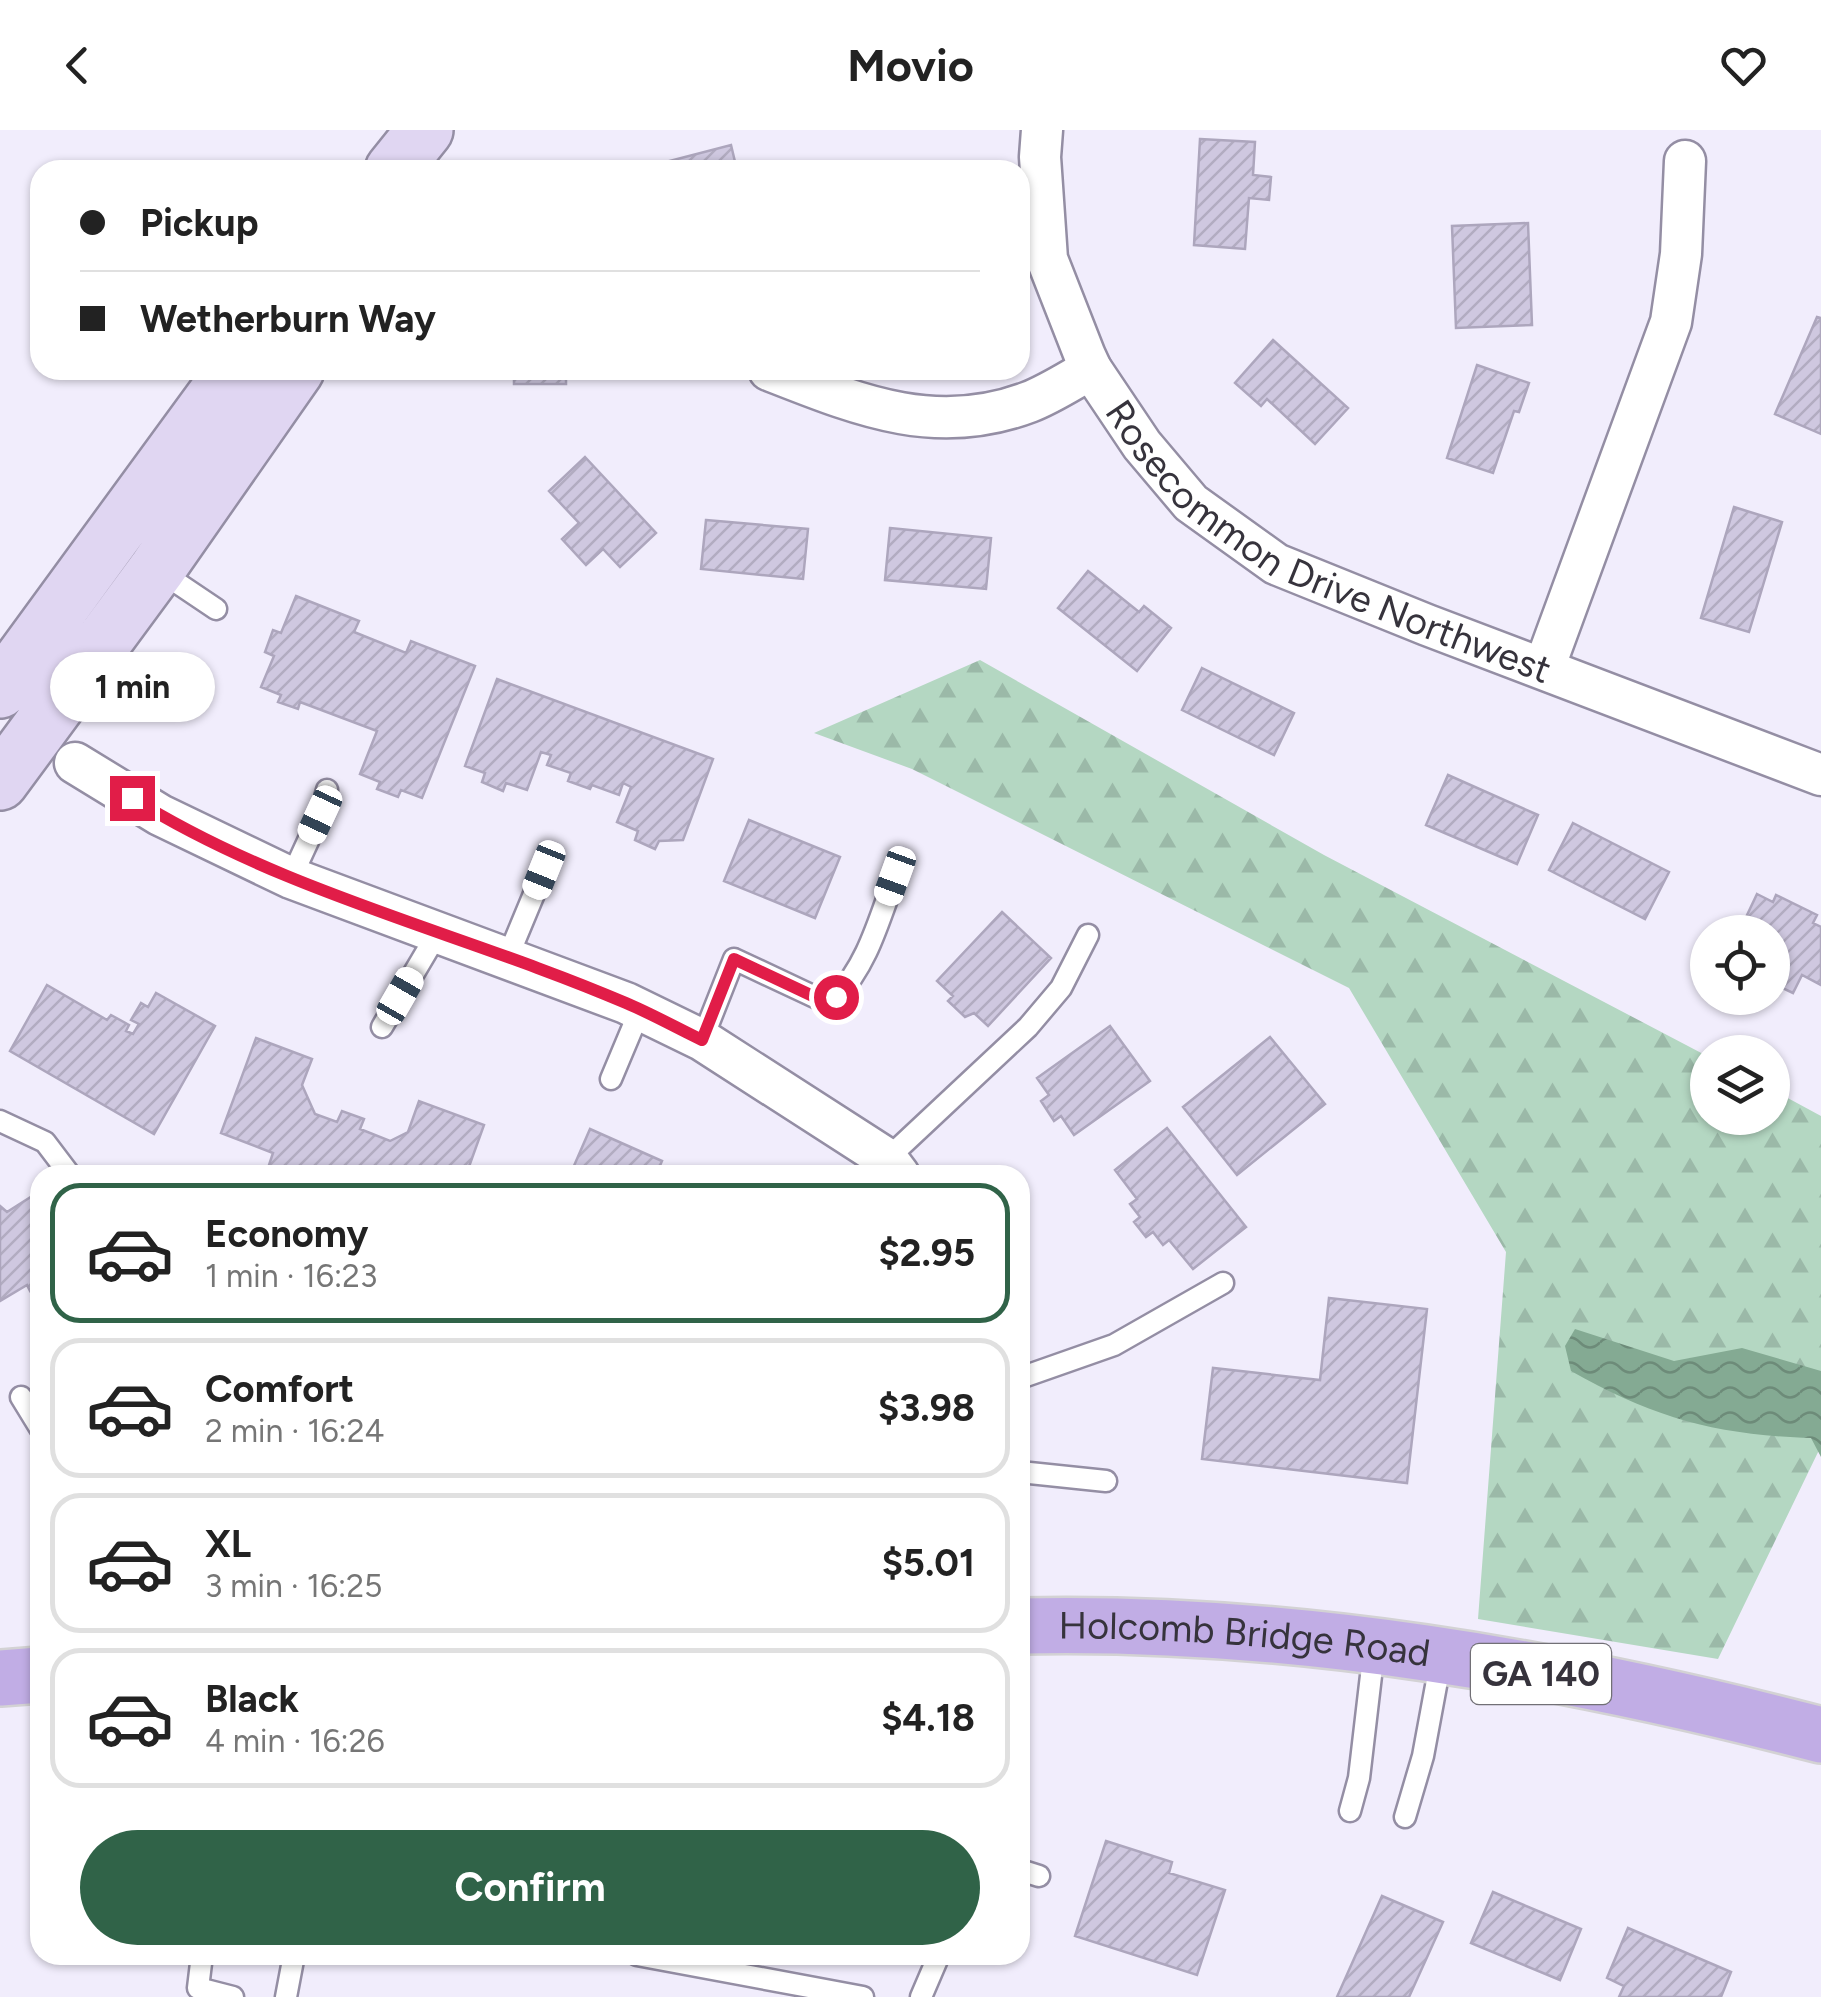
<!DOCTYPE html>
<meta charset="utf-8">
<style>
:root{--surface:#fff;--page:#f6f6f6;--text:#222;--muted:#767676;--line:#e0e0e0;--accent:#306348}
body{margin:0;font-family:Figtree,sans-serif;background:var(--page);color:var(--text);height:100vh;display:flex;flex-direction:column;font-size:38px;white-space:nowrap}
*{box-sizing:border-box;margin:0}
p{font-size:32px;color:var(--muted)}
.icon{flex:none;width:55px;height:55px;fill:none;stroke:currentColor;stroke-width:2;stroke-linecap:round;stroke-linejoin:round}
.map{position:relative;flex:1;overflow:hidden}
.sheet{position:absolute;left:30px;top:1035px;width:1000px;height:800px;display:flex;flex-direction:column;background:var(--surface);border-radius:30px;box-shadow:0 2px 8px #0004}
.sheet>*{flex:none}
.banner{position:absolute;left:30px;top:30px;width:1000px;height:220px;border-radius:30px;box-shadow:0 2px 8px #0004;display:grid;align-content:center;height:220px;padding:0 50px;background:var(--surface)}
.buttons{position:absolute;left:1690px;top:785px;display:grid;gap:20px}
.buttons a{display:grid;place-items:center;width:100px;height:100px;border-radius:50%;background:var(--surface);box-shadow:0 2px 8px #0004;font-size:50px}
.end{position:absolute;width:45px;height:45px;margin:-22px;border:12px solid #e11d48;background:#fff;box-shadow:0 0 0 5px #fff}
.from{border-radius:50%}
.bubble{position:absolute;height:70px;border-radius:35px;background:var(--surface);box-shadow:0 2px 8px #0004;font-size:32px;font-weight:700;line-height:70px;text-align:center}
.car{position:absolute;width:30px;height:60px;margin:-30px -15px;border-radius:12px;box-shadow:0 0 8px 2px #0007;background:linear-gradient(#fff 24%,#345 0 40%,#fff 0 76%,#345 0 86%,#fff 0)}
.banner b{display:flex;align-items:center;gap:35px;height:95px;font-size:38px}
.banner b+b{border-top:2px solid var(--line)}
.banner i{width:25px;height:25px;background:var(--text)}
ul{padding:18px 0 0;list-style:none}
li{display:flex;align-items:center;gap:30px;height:140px;margin:0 20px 15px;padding:0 30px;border:5px solid var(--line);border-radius:30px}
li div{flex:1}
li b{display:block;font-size:38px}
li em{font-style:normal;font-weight:700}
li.active{border-color:var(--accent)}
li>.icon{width:90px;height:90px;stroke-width:1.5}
.cta{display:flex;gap:20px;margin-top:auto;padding:20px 50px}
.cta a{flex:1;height:115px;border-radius:60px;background:var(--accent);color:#fff;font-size:40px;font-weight:700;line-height:115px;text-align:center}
header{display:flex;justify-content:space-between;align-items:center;height:130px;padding:0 50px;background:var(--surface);font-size:45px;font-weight:700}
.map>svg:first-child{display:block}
</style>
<header><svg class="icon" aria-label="back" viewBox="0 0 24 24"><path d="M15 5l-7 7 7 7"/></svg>Movio<svg class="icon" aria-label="heart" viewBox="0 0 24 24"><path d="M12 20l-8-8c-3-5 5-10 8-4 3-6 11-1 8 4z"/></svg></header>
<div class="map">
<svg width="1821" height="1867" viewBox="0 0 1821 1867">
<defs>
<pattern id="forest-firs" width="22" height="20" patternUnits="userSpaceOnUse" patternTransform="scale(2.5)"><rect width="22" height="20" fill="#b4d7c2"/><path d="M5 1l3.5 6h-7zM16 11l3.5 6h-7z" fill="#9bb9a8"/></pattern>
<pattern id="water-waves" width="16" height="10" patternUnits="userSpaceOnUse" patternTransform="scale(2.5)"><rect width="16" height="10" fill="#84aa93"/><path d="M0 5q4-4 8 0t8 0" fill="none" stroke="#6d8b79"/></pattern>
<pattern id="building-hatch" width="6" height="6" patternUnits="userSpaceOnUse" patternTransform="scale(2.5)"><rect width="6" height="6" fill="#cfc8e0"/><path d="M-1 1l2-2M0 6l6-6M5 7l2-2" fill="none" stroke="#b2acc1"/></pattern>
</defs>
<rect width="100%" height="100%" fill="#f1edfc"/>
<!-- forest -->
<path fill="url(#forest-firs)" d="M 980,530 L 1324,725 L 1707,926 L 1708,988 L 1772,988 L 1773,960 L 1821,986 L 1821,1316 L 1718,1529 L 1478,1489 L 1506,1122 L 1349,858 L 912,639 L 814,603 Z"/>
<!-- water -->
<path fill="url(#water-waves)" d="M 1575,1199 L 1674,1231 L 1742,1218 L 1821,1241 L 1821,1327 L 1811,1308 C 1716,1305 1654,1288 1571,1241 L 1565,1216 Z"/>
<!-- building -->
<path fill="url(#building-hatch)" stroke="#ada6bd" stroke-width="2.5" d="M 1200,9 L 1255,12 L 1253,45 L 1271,47 L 1269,70 L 1249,68 L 1245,119 L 1194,115 Z
M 731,15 L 737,40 L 635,40 Z
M 1528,93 L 1532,195 L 1456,198 L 1452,96 Z
M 1817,187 L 1821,188 L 1821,304 L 1775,284 Z
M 1273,210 L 1348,278 L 1315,314 L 1267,269 L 1261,276 L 1235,253 Z
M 1477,235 L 1529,253 L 1519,282 L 1514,281 L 1493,343 L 1447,328 Z
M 514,240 L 566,240 L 566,254 L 514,254 Z
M 585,327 L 656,403 L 620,437 L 603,419 L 586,435 L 562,409 L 579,393 L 549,361 Z
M 1734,377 L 1782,392 L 1749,502 L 1701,488 Z
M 706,390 L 808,399 L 803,449 L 701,439 Z
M 890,398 L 991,408 L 986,459 L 885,450 Z
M 1088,441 L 1139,482 L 1144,476 L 1171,498 L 1137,541 L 1058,478 Z
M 296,466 L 359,491 L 354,502 L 406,523 L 411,511 L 475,536 L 422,668 L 401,660 L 398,667 L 377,659 L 380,652 L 360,644 L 377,601 L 300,572 L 298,579 L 278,572 L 281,565 L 261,557 L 274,526 L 265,522 L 273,500 L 281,503 Z
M 1202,538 L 1294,583 L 1274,625 L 1182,580 Z
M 497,549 L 713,629 L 683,710 L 659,711 L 655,719 L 635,710 L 638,701 L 617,692 L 631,657 L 623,653 L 619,665 L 592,655 L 590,659 L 568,651 L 571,643 L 547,635 L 551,625 L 541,622 L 527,660 L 506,653 L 503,661 L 482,652 L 485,643 L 465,636 Z
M 1448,645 L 1538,685 L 1517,734 L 1426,695 Z
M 749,690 L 840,727 L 815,788 L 724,751 Z
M 1573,693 L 1669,742 L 1645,789 L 1549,740 Z
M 1757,764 L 1773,772 L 1776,765 L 1817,785 L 1813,793 L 1821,797 L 1821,855 L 1802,845 L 1793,863 L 1772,853 L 1772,802 L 1739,802 Z
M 1002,782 L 1051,828 L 988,896 L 974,883 L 965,887 L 948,871 L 953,866 L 937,851 Z
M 47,855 L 107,890 L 111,885 L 129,895 L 126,901 L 133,904 L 139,894 L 131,890 L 141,873 L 148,877 L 156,863 L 215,896 L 154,1004 L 10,921 Z
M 1110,896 L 1150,951 L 1074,1005 L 1061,986 L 1054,991 L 1041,971 L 1049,965 L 1037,948 Z
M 1270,907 L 1325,974 L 1237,1045 L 1183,977 Z
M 256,908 L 312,929 L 302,955 L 315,984 L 337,992 L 342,981 L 364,989 L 360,999 L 390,1011 L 408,1002 L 419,971 L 484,995 L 466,1045 L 295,1045 L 269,1035 L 273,1023 L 221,1003 Z
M 1167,998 L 1246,1097 L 1193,1139 L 1169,1110 L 1163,1115 L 1153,1102 L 1146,1107 L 1134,1092 L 1140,1087 L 1130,1074 L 1137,1069 L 1115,1040 Z
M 590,999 L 662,1031 L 656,1045 L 570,1045 Z
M 37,1063 L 40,1155 L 30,1161 L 27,1155 L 0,1171 L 0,1076 L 7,1082 Z
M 1329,1168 L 1427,1179 L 1407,1353 L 1202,1329 L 1213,1238 L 1320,1250 Z
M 1106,1711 L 1172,1732 L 1169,1743 L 1225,1760 L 1197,1845 L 1075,1806 Z
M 1493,1762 L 1581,1799 L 1560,1850 L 1471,1813 Z
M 1382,1766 L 1443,1792 L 1409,1867 L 1337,1867 Z
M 1628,1798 L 1731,1842 L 1721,1867 L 1619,1867 L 1624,1856 L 1607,1848 Z"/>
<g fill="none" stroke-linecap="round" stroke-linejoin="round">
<defs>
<path id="lane" d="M 158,440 L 216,479
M 291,748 L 320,685 L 327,660
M 507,829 L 544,740
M 382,897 L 437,804
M 702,910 L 734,829 L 817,868 L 836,867 C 868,834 879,789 895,747
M 611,949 L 640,880
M 0,991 L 45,1012 L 70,1045
M 887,1029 L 1028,897 L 1061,858 L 1088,805
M 1020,1248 L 1114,1215 L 1223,1153
M 21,1267 L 40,1298
M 1020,1342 L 1106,1351
M 1350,1681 L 1359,1648 L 1374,1520
M 1405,1687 L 1423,1626 L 1441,1529
M 1020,1740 L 1039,1746
M 202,1825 L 198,1858 L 233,1867
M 637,1825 L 863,1867
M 286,1867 L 294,1825
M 921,1867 L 939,1825"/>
<g id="street">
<path id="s1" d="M 1042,0 L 1040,27 L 1047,129 L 1085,226 L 1091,239 L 1142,315 L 1191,373 L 1276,434 L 1427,495 L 1821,645"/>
<path d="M 769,240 C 856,274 935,308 1029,272 C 1050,264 1071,250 1091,239"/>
<path d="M 1544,538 L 1671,192 L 1681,124 L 1685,31"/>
<path d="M 75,633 L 160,685 L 291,748 L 626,873 L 702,910 L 887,1029 L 899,1045"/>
</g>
<path id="secondary" d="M 393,40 L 425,0
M 0,560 L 234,240
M 0,652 L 157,439 L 296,240"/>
<g id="primary">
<path id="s2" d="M 1020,1496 C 1289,1490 1561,1537 1821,1605"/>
<path d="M 0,1548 L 40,1545"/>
</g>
</defs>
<!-- lane casing -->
<use href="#lane" stroke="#948ea4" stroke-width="25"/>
<!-- street casing -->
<use href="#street" stroke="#948ea4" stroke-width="45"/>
<!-- secondary casing -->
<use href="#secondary" stroke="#948ea4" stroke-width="60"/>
<!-- primary casing -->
<use href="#primary" stroke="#d3d2d4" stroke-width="60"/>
<!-- lane -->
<use href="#lane" stroke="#fff" stroke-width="20"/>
<!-- street -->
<use href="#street" stroke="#fff" stroke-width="40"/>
<!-- secondary -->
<use href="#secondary" stroke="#e0d6f2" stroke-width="55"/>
<!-- primary -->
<use href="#primary" stroke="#c1ade5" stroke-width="55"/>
</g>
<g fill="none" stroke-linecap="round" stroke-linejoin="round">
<!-- route -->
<path stroke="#e11d48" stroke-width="12" d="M 132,668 C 284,763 463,803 626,873 C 652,884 677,898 702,910 L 734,829 L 817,868 L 836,867"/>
</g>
<g text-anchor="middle" stroke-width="8" stroke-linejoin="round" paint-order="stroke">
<!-- shield labels -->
<rect fill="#fff" stroke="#727076" stroke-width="2.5" x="1471" y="1514" width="140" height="60" rx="8"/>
<g font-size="35" font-weight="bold" fill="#36333c">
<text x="1541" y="1556">GA 140</text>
</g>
<!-- street labels -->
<g font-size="38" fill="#36333c" stroke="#fff">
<text dy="13" stroke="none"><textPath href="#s1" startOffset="552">Rosecommon Drive Northwest</textPath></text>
<text dy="13" stroke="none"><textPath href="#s2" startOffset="225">Holcomb Bridge Road</textPath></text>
</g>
</g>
</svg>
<div class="buttons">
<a><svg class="icon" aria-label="locate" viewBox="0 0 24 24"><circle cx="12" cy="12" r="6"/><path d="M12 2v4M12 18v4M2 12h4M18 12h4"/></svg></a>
<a><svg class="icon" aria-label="layers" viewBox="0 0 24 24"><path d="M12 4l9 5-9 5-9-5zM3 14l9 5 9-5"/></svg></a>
</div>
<i class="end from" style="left:836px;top:867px"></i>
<i class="end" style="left:132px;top:668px"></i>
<div class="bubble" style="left:50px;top:522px;width:165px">1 min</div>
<i class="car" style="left:320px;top:685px;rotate:205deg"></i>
<i class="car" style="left:544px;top:740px;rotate:202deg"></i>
<i class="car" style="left:895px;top:746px;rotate:200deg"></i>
<i class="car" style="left:400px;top:866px;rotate:30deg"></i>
<div class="banner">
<b><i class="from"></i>Pickup</b>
<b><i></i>Wetherburn Way</b>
</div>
<section class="sheet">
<ul>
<li class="active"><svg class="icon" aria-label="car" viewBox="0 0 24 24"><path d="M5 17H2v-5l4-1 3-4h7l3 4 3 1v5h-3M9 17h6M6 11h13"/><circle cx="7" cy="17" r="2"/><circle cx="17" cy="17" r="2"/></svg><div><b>Economy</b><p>1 min · 16:23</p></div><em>$2.95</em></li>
<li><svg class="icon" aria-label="car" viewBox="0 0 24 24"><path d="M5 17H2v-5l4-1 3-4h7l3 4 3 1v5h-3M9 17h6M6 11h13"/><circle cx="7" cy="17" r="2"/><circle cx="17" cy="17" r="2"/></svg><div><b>Comfort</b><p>2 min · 16:24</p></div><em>$3.98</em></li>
<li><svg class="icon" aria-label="car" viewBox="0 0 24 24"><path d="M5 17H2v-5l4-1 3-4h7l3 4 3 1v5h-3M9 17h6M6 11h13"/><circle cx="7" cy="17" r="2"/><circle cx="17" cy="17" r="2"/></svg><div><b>XL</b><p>3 min · 16:25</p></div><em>$5.01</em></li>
<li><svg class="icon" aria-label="car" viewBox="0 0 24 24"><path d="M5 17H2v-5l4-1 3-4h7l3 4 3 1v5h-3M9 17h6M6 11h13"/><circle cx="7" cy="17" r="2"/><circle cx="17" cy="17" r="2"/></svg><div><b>Black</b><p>4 min · 16:26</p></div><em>$4.18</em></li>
</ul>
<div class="cta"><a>Confirm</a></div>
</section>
</div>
